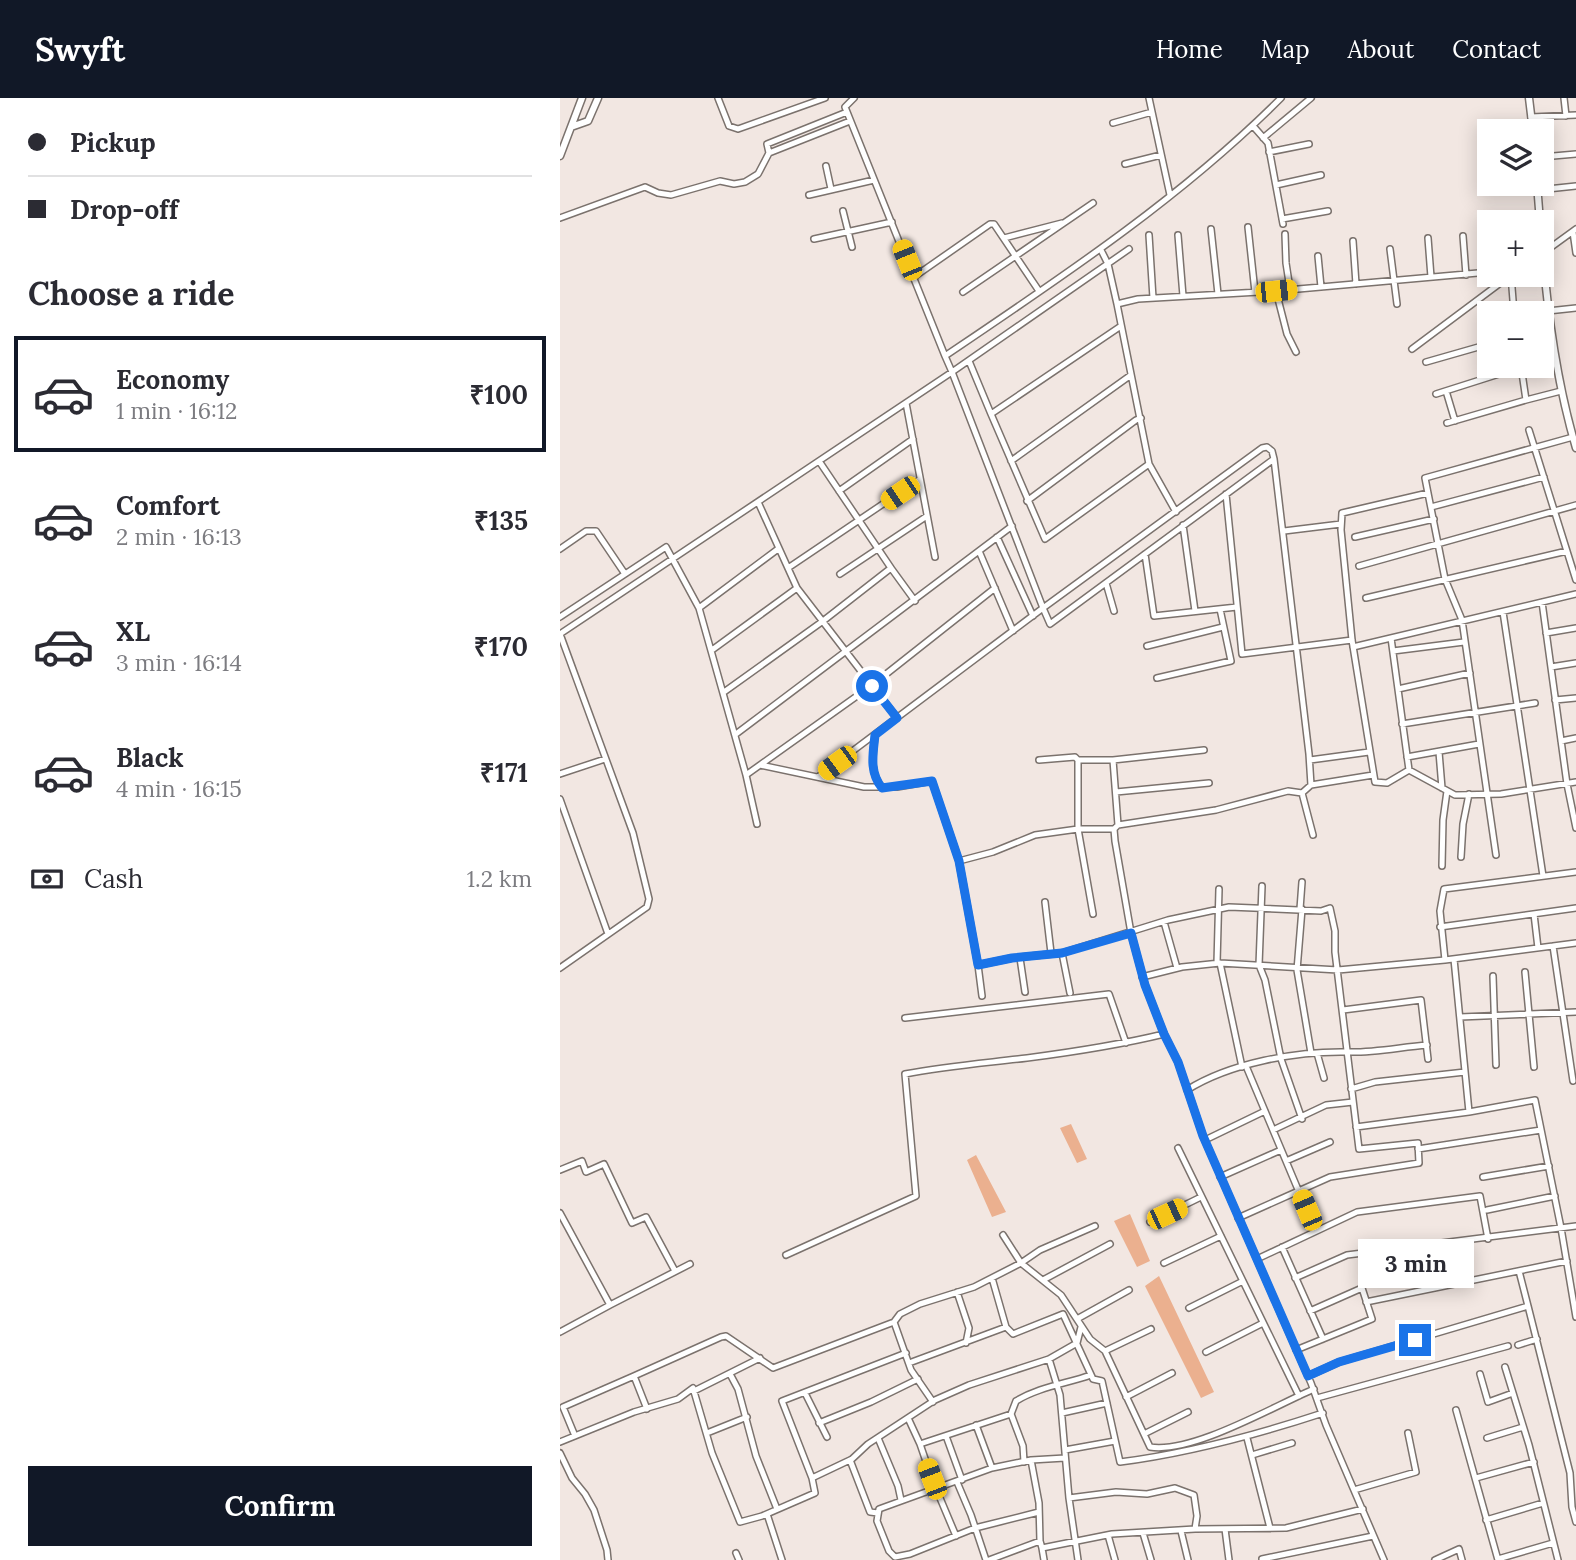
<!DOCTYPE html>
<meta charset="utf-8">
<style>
:root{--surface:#fff;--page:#f2f2f3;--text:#2b2b33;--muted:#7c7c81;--line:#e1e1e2;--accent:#111827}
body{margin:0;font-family:Lora,serif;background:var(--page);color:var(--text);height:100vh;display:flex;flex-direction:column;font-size:26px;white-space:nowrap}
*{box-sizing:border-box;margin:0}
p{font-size:23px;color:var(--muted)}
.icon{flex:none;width:38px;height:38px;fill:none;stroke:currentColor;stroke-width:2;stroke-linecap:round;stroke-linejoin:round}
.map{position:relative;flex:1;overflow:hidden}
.sheet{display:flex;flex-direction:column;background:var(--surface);width:560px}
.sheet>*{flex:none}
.top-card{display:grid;align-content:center;height:154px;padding:0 28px;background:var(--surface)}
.controls{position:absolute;left:917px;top:21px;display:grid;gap:14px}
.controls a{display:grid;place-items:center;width:77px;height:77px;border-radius:0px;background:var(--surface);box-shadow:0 4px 18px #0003;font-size:35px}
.end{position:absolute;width:32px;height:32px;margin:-16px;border:9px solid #1a73e8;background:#fff;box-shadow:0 0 0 4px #fff}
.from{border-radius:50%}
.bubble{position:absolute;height:49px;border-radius:0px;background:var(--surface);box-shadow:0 4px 18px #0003;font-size:23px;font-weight:700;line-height:49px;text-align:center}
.car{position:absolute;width:21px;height:42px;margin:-21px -10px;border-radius:9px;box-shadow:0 0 5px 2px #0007;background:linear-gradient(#f5c518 24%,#345 0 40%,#f5c518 0 76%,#345 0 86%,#f5c518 0)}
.top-card b{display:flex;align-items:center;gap:24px;height:66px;font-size:26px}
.top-card b+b{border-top:2px solid var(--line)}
.top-card i{width:18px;height:18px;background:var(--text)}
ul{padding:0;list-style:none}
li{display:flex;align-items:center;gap:21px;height:116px;margin:0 14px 10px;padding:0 14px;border:4px solid transparent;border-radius:0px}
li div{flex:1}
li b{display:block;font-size:26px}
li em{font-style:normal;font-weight:700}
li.current{border-color:var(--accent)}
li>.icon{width:63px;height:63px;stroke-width:1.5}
h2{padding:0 28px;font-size:32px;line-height:84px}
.pay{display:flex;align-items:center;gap:18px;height:77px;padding:0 28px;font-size:26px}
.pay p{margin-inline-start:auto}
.action{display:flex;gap:14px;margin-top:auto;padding:14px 28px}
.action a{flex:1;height:80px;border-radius:0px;background:var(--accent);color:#fff;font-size:28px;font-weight:700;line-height:80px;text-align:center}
header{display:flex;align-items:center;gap:42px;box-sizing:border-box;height:98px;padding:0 35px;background:var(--accent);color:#fff}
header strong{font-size:33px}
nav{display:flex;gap:38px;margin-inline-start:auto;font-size:24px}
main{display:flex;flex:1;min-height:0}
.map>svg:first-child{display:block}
</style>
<header>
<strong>Swyft</strong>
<nav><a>Home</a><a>Map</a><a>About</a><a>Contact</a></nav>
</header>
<main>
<section class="sheet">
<div class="top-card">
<b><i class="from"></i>Pickup</b>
<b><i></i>Drop-off</b>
</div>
<h2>Choose a ride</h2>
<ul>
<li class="current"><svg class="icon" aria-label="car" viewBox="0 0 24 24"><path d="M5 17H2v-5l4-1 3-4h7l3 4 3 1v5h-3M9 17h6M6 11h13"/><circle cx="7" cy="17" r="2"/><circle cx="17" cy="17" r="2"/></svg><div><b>Economy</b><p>1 min · 16:12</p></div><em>₹100</em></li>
<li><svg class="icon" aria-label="car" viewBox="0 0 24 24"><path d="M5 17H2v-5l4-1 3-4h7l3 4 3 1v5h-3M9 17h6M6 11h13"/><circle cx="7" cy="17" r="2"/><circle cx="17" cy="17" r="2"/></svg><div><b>Comfort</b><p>2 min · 16:13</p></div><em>₹135</em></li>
<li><svg class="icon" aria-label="car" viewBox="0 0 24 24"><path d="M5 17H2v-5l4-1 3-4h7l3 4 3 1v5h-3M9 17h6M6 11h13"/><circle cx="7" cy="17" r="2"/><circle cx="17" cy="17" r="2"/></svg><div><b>XL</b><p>3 min · 16:14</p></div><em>₹170</em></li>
<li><svg class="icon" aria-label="car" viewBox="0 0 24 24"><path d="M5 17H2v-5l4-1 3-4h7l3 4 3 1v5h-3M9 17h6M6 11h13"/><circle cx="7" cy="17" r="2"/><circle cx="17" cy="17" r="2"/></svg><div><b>Black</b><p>4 min · 16:15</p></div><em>₹171</em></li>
</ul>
<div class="pay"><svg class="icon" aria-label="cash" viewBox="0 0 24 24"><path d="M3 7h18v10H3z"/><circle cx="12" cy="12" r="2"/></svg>Cash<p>1.2 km</p></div>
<div class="action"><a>Confirm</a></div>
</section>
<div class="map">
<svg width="1016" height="1462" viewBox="0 0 1016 1462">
<rect width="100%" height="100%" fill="#f2e7e2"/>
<!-- park -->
<path fill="#ebb08f" d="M 511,1026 L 527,1061 L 517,1065 L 500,1030 Z
M 416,1057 L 446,1114 L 432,1119 L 407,1062 Z
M 570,1116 L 590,1163 L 577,1169 L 554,1123 Z
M 599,1178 L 654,1294 L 641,1300 L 585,1188 Z"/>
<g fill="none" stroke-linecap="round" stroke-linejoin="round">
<defs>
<path id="minor" d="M 158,0 L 169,28 L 178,31 L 265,0
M 294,0 L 285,9 L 385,258 C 502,179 621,100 721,0
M 589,0 L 610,97
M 1004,0 L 1006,18
M 971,19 L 1016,17
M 553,25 L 592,14
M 693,28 L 708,45 L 723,126
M 703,40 L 751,0
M 709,54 L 749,46
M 209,55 L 290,23
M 982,59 L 1016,56
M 565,66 L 601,57
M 266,68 L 271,91
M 716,87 L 761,77
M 978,92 L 1016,88
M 249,97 L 314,82
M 283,113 L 292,149
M 0,120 L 85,89 L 98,95 L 111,97 L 160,83 L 174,86 L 185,84 L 198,76 L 209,55 L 207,46 L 287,14
M 722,121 L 768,113
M 688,129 L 695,194
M 651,131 L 658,196
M 1013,134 L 1016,155
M 725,136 L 726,165 L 730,191
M 589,137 L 593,200
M 618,137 L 623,198
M 903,138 L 906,177
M 444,140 L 502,125
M 868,140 L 871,179
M 254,141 L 332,124
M 793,143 L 796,186
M 830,151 L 837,206
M 541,152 L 548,166 L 557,206 L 589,366 L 616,414
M 983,155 L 1016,131
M 758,158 L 761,189
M 951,177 L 954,215
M 354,179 L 430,126 L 434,126 L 479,193
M 716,193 L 727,236 L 736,254
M 403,194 L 533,105
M 557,206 L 578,201 L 716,193 L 929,174
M 988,213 L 1016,210
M 561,228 L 431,316 L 485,441 L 589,366
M 852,251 L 951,177
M 385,258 L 392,274 L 569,151
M 409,263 L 431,316
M 866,264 L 929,246
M 886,293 L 895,323
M 876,296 L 961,269
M 966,302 L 1001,293
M 346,305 L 375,459
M 887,325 L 966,302 L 961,268
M 969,332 L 1016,482
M 714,361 L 749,656 L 751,687
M 259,363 L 331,470
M 451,363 L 571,277
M 279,393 L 353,341
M 868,395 L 782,415 L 781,432 L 792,542 L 815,684 L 827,685 L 849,672 L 895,697 L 941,696 L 1016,684
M 666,396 L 682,556 L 792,542
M 467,403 L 576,322 L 581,320
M 198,404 L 237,490
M 871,409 L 984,379
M 623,427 L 635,513
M 724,433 L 781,426
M 437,439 L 473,518
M 795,439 L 874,421
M 0,451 L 26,433 L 36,433 L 65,476
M 419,453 L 453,533
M 585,456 L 594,518 L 677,509
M 799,468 L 1016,407
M 228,470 L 360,381
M 280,476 L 367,418
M 546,485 L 554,513
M 806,500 L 1007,453
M 982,504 L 1007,686 L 1016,730
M 139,510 L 218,451
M 943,514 L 983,778
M 0,519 L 106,449 L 139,510 L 186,677
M 986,535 L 1016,530
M 0,536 L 392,274 L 483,510 L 702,350 L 707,349 L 712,353 L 714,361 L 490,526 L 483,510 L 258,679
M 831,540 L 849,672
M 587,548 L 663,529
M 793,549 L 1016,496
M 152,552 L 237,490 L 337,620
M 833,553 L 904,544
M 991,569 L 1016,565
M 597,580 L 671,563 L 660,511
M 838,591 L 910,575
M 164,594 L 263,523 L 331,470 L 355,503
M 995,602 L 1016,600
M 842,626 L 975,605
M 176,636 L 452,428
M 315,637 C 313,656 309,674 322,690
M 1001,643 L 1016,640
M 879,654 L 882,690
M 847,659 L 919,646
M 518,662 L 553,662 L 644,652
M 553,662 L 558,727
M 750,662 L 809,654
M 200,667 L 311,588 L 435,490
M 0,676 L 45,661
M 556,694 L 649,685
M 742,695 L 728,693 L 656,712 L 558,727 L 554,731 L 555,743 L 571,835 L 585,887 L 604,936 L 618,964 L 643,1038 L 751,1285 L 766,1327 L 824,1462
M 742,695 L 751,687 L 813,677
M 742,695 L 753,737
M 0,701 L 48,836
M 197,726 L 186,677 L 200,667 L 304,689 L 337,689 L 372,683 L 399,763 L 418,867 L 452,860 L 502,855 L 608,822 L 669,809 L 761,813 L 770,810 L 775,833 L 775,854 L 799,1051 L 858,1045 L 859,1065 L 770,1079 L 678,1120
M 936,757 L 902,522 L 885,481 L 865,380 L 1013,339
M 901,759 L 903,726 L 909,696
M 399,763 L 433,754 L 475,737 L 518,731 L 518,662 L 515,659 L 479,662
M 882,768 L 883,722 L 887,693
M 702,788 L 699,867 L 705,882 L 721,961 L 742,1021
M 485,804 L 491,855
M 740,811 L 742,784
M 742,811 L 737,872 L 751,955
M 533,816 L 518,731 L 554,731
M 974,816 L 978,850
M 604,824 L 617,870
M 880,829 L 1016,810
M 993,848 L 1013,983
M 502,855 L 510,895
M 460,860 L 465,894
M 894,861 L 909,1014
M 885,862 L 880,813 L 884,791 L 1016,774
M 657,865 L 659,791
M 660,865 L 682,969
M 418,867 L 422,898
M 0,870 L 87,809 L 89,801 L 73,735 L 0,536
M 965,874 L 974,969
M 933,878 L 936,967
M 582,879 L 622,869 L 660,865 L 778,872 L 885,862 L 1016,845
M 783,912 L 861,902 L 868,961
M 900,919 L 1016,914
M 345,920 L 549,896 L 566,945
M 757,955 L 764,980
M 686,968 L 755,1132
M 791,991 L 815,984 L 905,974
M 627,992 C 670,965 736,953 787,954 C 813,955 841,949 867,947
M 796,1029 L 909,1014 L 975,1002 L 1001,1130 L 1016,1219
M 713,1032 L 766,1007 L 793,1004
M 645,1042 L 705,1013
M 618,1050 L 739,1298
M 858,1051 L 981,1032
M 726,1063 L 770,1044
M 0,1072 L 22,1063 L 26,1074 L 44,1066 L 72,1125 L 86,1119 L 115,1173
M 660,1079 L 721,1052
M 923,1079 L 989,1068
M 927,1112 L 995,1098
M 0,1115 L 50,1207 L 130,1166
M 590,1124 L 641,1099
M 443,1137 L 461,1165 L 501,1197 L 530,1241 L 545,1253 L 591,1231
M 722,1149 L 763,1241
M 226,1157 L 356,1098 L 345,976 C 386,968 426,965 467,960 C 513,954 559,947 604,936
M 697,1161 L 797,1114 L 920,1098 L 928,1141
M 604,1165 L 661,1138
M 432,1180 L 446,1229 L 453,1236 L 503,1216 L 533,1281 L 542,1283 L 560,1364 C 630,1355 696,1337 763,1315
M 735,1180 L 787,1157 L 1016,1128
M 483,1182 L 550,1146
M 397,1194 L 409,1230 L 406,1245
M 806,1204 L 1007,1163
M 968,1208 L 1010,1375 L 1012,1409 L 1016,1424
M 629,1210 L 683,1183
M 517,1221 L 569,1192
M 0,1234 L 50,1207
M 958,1247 L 977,1241
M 736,1252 L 812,1221 L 802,1190 L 750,1213
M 545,1253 L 590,1349 C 632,1356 714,1308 754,1291
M 646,1254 L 703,1225
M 489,1261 L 500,1297 L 509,1400 L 556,1394 L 587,1396 L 615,1390 L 634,1397 L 637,1418 L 635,1431
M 349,1265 L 446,1229
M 945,1269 L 969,1347 L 998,1462
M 170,1276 L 178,1291 L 196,1358 L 217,1411
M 920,1276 L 928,1304 L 953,1295
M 748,1278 L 779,1264 L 968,1208 L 959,1173
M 134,1293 L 200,1260
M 245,1295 L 267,1339
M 566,1299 L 612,1275
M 757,1300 L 948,1248
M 373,1304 L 351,1272 L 334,1224 L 340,1216 L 360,1206 L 414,1189 L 461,1165 L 480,1152 L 535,1128
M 87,1311 L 74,1278 L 161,1239 L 166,1238 L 213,1270 L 334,1224
M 896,1312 L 938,1462
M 502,1315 L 547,1305
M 451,1316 L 456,1303 C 479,1289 505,1286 531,1277
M 348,1320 L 360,1346
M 259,1325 L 311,1304 L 358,1281
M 416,1327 L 432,1370
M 147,1335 L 187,1319
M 584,1336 L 628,1314
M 15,1338 L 3,1309 L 74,1278
M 386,1338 L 402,1382
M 318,1340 L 338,1388 L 341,1402
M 687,1340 L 710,1430
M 927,1340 L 963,1329
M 0,1344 L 74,1314 L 118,1301 L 133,1290 L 152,1355 L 180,1424 L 202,1418 L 255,1395 L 252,1380 L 292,1361 L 308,1346 L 375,1302 L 409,1287 L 489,1261 L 517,1245 L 521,1229
M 505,1352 L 555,1343
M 0,1355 L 12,1380 L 25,1396 L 34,1412 L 47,1452 L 48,1462
M 692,1357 L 732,1345
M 290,1362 L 310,1414 L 318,1415
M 471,1362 L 479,1405 L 480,1443
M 252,1380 L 222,1303 L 346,1255
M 916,1380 L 974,1364
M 397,1384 L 411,1417 L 426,1462
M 794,1392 L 856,1374 L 848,1335
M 509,1400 L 518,1462
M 479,1414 L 415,1430 L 350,1456 L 335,1459 L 329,1453 L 317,1423 L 319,1411 L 432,1370 L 471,1362 L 505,1360
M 207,1416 L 222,1462
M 926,1422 L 983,1405
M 665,1431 L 669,1462
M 621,1433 L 628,1462
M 583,1435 L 591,1462
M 548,1437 L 555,1462
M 396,1438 L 372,1381 L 360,1346 L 451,1316 L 463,1348 L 464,1364
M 482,1450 L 484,1462
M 176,1455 L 179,1462
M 702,1461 L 813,1438
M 938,1461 L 993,1445
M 429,1462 L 480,1443 L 482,1450 L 552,1436 L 635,1431 L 726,1430 L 803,1411
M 875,1462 L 899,1451 L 902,1462"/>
<path id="tertiary" d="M 969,0 L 973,33
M 11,29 L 28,23 L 38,0
M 0,58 L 22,0
M 977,86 L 980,124
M 982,144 C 987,214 996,282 1016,350"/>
</defs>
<!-- minor casing -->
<use href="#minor" stroke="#7b726d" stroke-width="8"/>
<!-- tertiary casing -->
<use href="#tertiary" stroke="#7b726d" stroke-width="9"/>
<!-- minor -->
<use href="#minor" stroke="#fff" stroke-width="5"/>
<!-- tertiary -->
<use href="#tertiary" stroke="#fff" stroke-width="6"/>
</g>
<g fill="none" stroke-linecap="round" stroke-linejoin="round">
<!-- route -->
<path stroke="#1a73e8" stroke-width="9" d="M 312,588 L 337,620 L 315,637 C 313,656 309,674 322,690 L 372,683 L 399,763 L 418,867 L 452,860 L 502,855 L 571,835 L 585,887 L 604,936 L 618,964 L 643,1038 L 748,1278 L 779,1264 L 855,1242"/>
</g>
</svg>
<div class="controls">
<a><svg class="icon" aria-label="layers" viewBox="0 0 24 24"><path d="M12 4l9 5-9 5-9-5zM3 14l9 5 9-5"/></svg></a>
<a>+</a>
<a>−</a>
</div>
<i class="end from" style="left:312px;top:588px"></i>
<i class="end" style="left:855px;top:1242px"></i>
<div class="bubble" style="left:798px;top:1141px;width:116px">3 min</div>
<i class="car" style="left:347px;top:162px;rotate:338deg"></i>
<i class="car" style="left:716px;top:193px;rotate:84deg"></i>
<i class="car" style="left:340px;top:395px;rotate:236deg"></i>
<i class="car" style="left:277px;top:665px;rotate:234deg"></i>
<i class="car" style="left:747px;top:1112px;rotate:337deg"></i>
<i class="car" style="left:607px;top:1116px;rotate:65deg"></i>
<i class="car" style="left:372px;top:1381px;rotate:339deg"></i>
</div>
</main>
